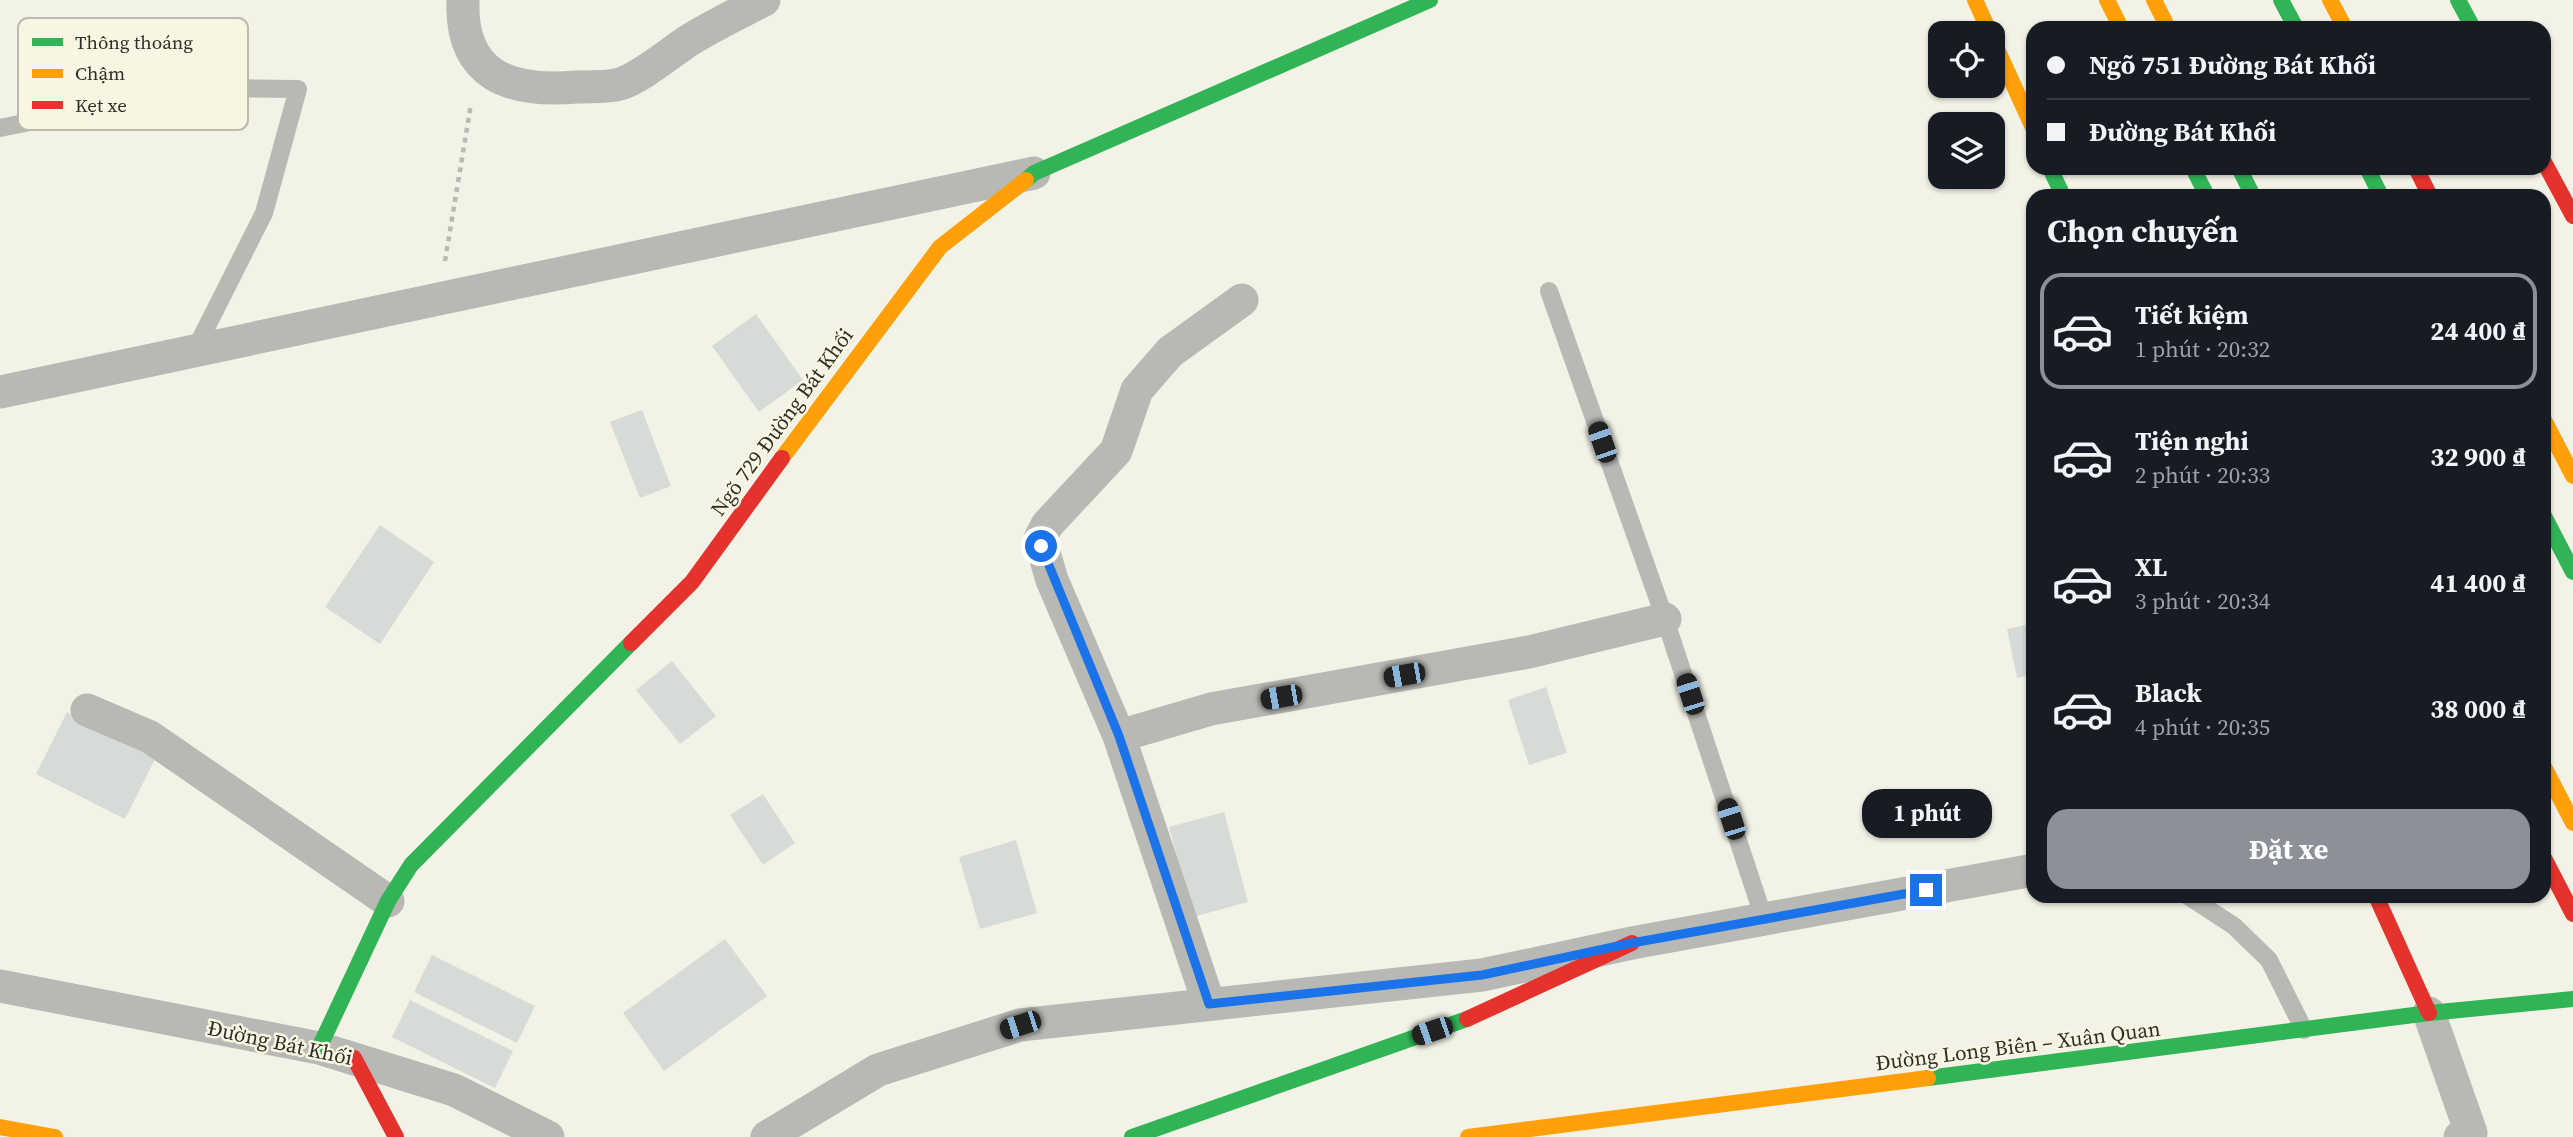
<!DOCTYPE html>
<html lang="vi">
<meta charset="utf-8">
<style>
:root{--surface:#171b24;--page:#242831;--text:#f1f3f6;--muted:#9ea1a6;--line:#363941;--accent:#8c9099}
body{margin:0;font-family:"Source Serif 4",serif;background:var(--page);color:var(--text);height:100vh;display:flex;flex-direction:column;font-size:26px;white-space:nowrap}
*{box-sizing:border-box;margin:0}
p{font-size:23px;color:var(--muted)}
.icon{flex:none;width:38px;height:38px;fill:none;stroke:currentColor;stroke-width:2;stroke-linecap:round;stroke-linejoin:round}
.map{position:relative;flex:1;overflow:hidden}
.details{position:absolute;left:2026px;top:189px;width:525px;height:714px;display:flex;flex-direction:column;background:var(--surface);border-radius:21px;box-shadow:0 2px 5px #0004}
.details>*{flex:none}
.banner{position:absolute;left:2026px;top:21px;width:525px;height:154px;border-radius:21px;box-shadow:0 2px 5px #0004;display:grid;align-content:center;height:154px;padding:0 21px;background:var(--surface)}
.controls{position:absolute;left:1928px;top:21px;display:grid;gap:14px}
.controls a{display:grid;place-items:center;width:77px;height:77px;border-radius:14px;background:var(--surface);box-shadow:0 2px 5px #0004;font-size:35px}
.end{position:absolute;width:32px;height:32px;margin:-16px;border:9px solid #1a73e8;background:#fff;box-shadow:0 0 0 4px #fff}
.from{border-radius:50%}
.bubble{position:absolute;height:49px;border-radius:21px;background:var(--surface);box-shadow:0 2px 5px #0004;font-size:23px;font-weight:700;line-height:49px;text-align:center}
.car{position:absolute;width:21px;height:42px;margin:-21px -10px;border-radius:9px;box-shadow:0 0 5px 2px #0007;background:linear-gradient(#222 24%,#8ab4d8 0 40%,#222 0 76%,#8ab4d8 0 86%,#222 0)}
.banner b{display:flex;align-items:center;gap:24px;height:66px;font-size:26px}
.banner b+b{border-top:2px solid var(--line)}
.banner i{width:18px;height:18px;background:var(--text)}
ul{padding:0;list-style:none}
li{display:flex;align-items:center;gap:21px;height:116px;margin:0 14px 10px;padding:0 7px;border:4px solid transparent;border-radius:21px}
li div{flex:1}
li b{display:block;font-size:26px}
li em{font-style:normal;font-weight:700}
li.active{border-color:var(--accent)}
li>.icon{width:63px;height:63px;stroke-width:1.5}
h2{padding:0 21px;font-size:32px;line-height:84px}
.action{display:flex;gap:14px;margin-top:auto;padding:14px 21px}
.action a{flex:1;height:80px;border-radius:21px;background:var(--accent);color:#fff;font-size:28px;font-weight:700;line-height:80px;text-align:center}
.map>svg:first-child{display:block}
</style>
<div class="map">
<svg width="2573" height="1137" viewBox="0 0 2573 1137">
<rect width="100%" height="100%" fill="#f3f2e7"/>
<!-- building -->
<path fill="#d7dbd8" d="M 756,314 L 803,380 L 759,412 L 712,346 Z
M 642,410 L 671,486 L 640,498 L 610,422 Z
M 380,525 L 434,562 L 380,644 L 325,607 Z
M 2034,623 L 2034,674 L 2017,678 L 2007,629 Z
M 672,661 L 716,716 L 680,744 L 636,690 Z
M 1546,687 L 1567,753 L 1529,765 L 1508,700 Z
M 67,712 L 156,757 L 125,819 L 36,774 Z
M 763,794 L 795,843 L 763,865 L 730,815 Z
M 1224,812 L 1248,902 L 1193,917 L 1169,827 Z
M 1016,840 L 1037,913 L 980,929 L 959,857 Z
M 725,939 L 767,996 L 664,1071 L 623,1013 Z
M 432,955 L 535,1006 L 517,1043 L 414,992 Z
M 410,1000 L 513,1051 L 495,1088 L 392,1037 Z"/>
<g fill="none" stroke-linecap="round" stroke-linejoin="round">
<!-- path -->
<path stroke="#b9b8b3" stroke-width="4.5" stroke-dasharray="5 5" stroke-linecap="butt" d="M 445,261 L 471,104"/>
<!-- lane -->
<path stroke="#b8b8b4" stroke-width="18" d="M 0,128 L 200,88 L 298,89 L 264,213 L 195,350
M 1549,291 L 1665,619 L 1764,919
M 2188,896 L 2234,926 L 2269,960 L 2304,1030"/>
<!-- street -->
<path stroke="#b8b8b4" stroke-width="33" d="M 463,0 C 460,76 510,93 577,87 C 591,86 607,88 620,84 C 640,78 670,53 688,41 C 712,26 739,13 764,0
M 0,392 L 1034,173
M 87,710 L 150,737 L 388,901
M 1119,736 L 1211,709 L 1529,652 L 1665,619
M 0,986 L 319,1048 L 454,1090 L 548,1137
M 1209,1004 L 1119,736 L 1052,580 L 1040,539 L 1047,525 L 1116,451 L 1137,390 L 1170,352 L 1242,300
M 2429,1013 L 2471,1133 L 2460,1137
M 767,1137 L 878,1070 L 1020,1025 L 1482,975 L 1632,943 L 2034,870"/>
<!-- fast -->
<path stroke="#30b455" stroke-width="16" d="M 2281,0 L 2296,28
M 2458,0 L 2473,28
M 2050,168 L 2063,196
M 2193,168 L 2207,196
M 2239,168 L 2253,196
M 2367,168 L 2381,196
M 1026,180 L 1034,173 L 1430,0
M 2544,516 L 2573,572
M 319,1048 L 388,901 L 411,865 L 631,643
M 1928,1078 L 2429,1013 L 2573,999
M 1132,1137 L 1467,1019"/>
<!-- slow -->
<path stroke="#ff9f0a" stroke-width="16" d="M 1975,0 L 1990,33
M 2107,0 L 2121,28
M 2154,0 L 2168,28
M 2330,0 L 2345,28
M 1993,40 L 2034,130
M 2544,420 L 2573,476
M 782,458 L 940,247 L 1026,180
M 2544,767 L 2573,823
M 0,1127 L 55,1137
M 1468,1137 L 1928,1078"/>
<!-- jam -->
<path stroke="#e5322d" stroke-width="16" d="M 2544,162 L 2573,216
M 2416,168 L 2430,196
M 631,643 L 692,582 L 782,458
M 2544,858 L 2573,914
M 2376,896 L 2429,1013
M 1467,1019 L 1632,943
M 354,1058 L 396,1137"/>
</g>
<g fill="none" stroke-linecap="round" stroke-linejoin="round">
<!-- route -->
<path stroke="#1a73e8" stroke-width="9" d="M 1041,546 L 1119,736 L 1209,1004 L 1482,975 L 1632,943 L 1926,890"/>
</g>
<g text-anchor="middle" stroke-width="5" stroke-linejoin="round" paint-order="stroke">
<!-- street labels -->
<g font-size="21" fill="#302f27" stroke="#f8f5e2">
<text transform="translate(782 422) rotate(-54)" y="7">Ngõ 729 Đường Bát Khối</text>
<text transform="translate(280 1043) rotate(12)" y="7">Đường Bát Khối</text>
<text transform="translate(2018 1046) rotate(-7)" y="7">Đường Long Biên – Xuân Quan</text>
</g>
</g>
<!-- legend -->
<rect x="18" y="18" width="230" height="112" rx="10" fill="#f8f5e2" stroke="#bcbaaa" stroke-width="2"/>
<rect x="32" y="38" width="31" height="8" fill="#30b455"/>
<rect x="32" y="69" width="31" height="9" fill="#ff9f0a"/>
<rect x="32" y="101" width="31" height="8" fill="#e5322d"/>
<g font-size="19" fill="#302f27">
<text x="75" y="49">Thông thoáng</text>
<text x="75" y="80">Chậm</text>
<text x="75" y="112">Kẹt xe</text>
</g>
</svg>
<div class="controls">
<a><svg class="icon" aria-label="locate" viewBox="0 0 24 24"><circle cx="12" cy="12" r="6"/><path d="M12 2v4M12 18v4M2 12h4M18 12h4"/></svg></a>
<a><svg class="icon" aria-label="layers" viewBox="0 0 24 24"><path d="M12 4l9 5-9 5-9-5zM3 14l9 5 9-5"/></svg></a>
</div>
<i class="end from" style="left:1041px;top:546px"></i>
<i class="end" style="left:1926px;top:890px"></i>
<div class="bubble" style="left:1862px;top:789px;width:130px">1 phút</div>
<i class="car" style="left:1602px;top:442px;rotate:341deg"></i>
<i class="car" style="left:1404px;top:675px;rotate:260deg"></i>
<i class="car" style="left:1690px;top:694px;rotate:342deg"></i>
<i class="car" style="left:1281px;top:697px;rotate:260deg"></i>
<i class="car" style="left:1731px;top:819px;rotate:342deg"></i>
<i class="car" style="left:1020px;top:1025px;rotate:252deg"></i>
<i class="car" style="left:1432px;top:1031px;rotate:251deg"></i>
<div class="banner">
<b><i class="from"></i>Ngõ 751 Đường Bát Khối</b>
<b><i></i>Đường Bát Khối</b>
</div>
<section class="details">
<h2>Chọn chuyến</h2>
<ul>
<li class="active"><svg class="icon" aria-label="car" viewBox="0 0 24 24"><path d="M5 17H2v-5l4-1 3-4h7l3 4 3 1v5h-3M9 17h6M6 11h13"/><circle cx="7" cy="17" r="2"/><circle cx="17" cy="17" r="2"/></svg><div><b>Tiết kiệm</b><p>1 phút · 20:32</p></div><em>24 400 ₫</em></li>
<li><svg class="icon" aria-label="car" viewBox="0 0 24 24"><path d="M5 17H2v-5l4-1 3-4h7l3 4 3 1v5h-3M9 17h6M6 11h13"/><circle cx="7" cy="17" r="2"/><circle cx="17" cy="17" r="2"/></svg><div><b>Tiện nghi</b><p>2 phút · 20:33</p></div><em>32 900 ₫</em></li>
<li><svg class="icon" aria-label="car" viewBox="0 0 24 24"><path d="M5 17H2v-5l4-1 3-4h7l3 4 3 1v5h-3M9 17h6M6 11h13"/><circle cx="7" cy="17" r="2"/><circle cx="17" cy="17" r="2"/></svg><div><b>XL</b><p>3 phút · 20:34</p></div><em>41 400 ₫</em></li>
<li><svg class="icon" aria-label="car" viewBox="0 0 24 24"><path d="M5 17H2v-5l4-1 3-4h7l3 4 3 1v5h-3M9 17h6M6 11h13"/><circle cx="7" cy="17" r="2"/><circle cx="17" cy="17" r="2"/></svg><div><b>Black</b><p>4 phút · 20:35</p></div><em>38 000 ₫</em></li>
</ul>
<div class="action"><a>Đặt xe</a></div>
</section>
</div>
